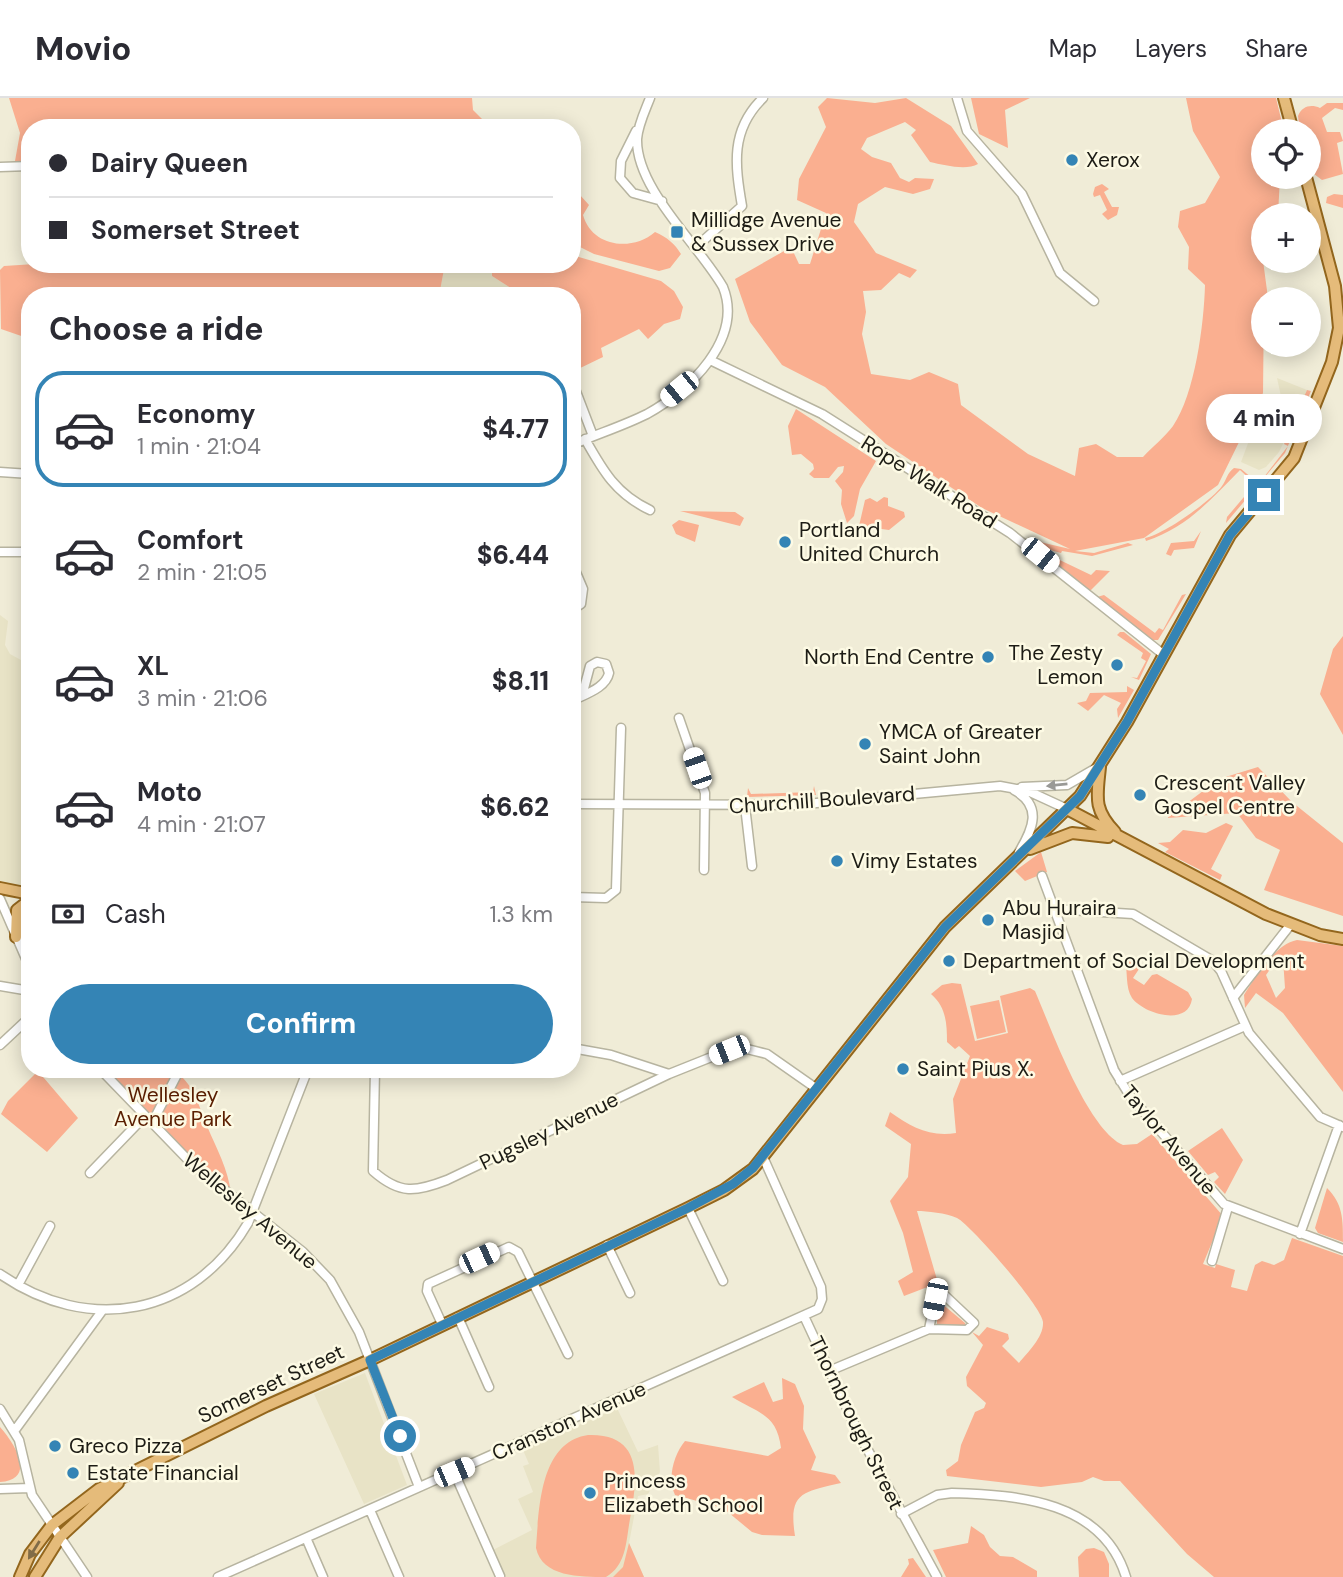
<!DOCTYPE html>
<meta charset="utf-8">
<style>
:root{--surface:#fff;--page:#f7f7f7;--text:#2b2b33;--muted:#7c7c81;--line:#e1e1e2;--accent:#3484b5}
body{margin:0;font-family:"DM Sans",sans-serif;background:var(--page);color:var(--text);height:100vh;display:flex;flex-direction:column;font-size:26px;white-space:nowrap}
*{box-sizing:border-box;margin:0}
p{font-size:23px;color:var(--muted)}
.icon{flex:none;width:38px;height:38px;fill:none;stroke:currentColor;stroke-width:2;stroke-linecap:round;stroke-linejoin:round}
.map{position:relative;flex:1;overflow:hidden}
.details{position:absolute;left:21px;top:189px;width:560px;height:791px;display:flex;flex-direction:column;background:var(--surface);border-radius:28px;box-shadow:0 4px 18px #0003}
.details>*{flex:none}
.top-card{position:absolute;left:21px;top:21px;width:560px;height:154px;border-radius:28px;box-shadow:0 4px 18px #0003;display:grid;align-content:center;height:154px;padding:0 28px;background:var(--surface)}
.tools{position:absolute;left:1251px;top:21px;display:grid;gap:14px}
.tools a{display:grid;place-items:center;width:70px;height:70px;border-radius:50%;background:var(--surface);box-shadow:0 4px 18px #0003;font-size:35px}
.end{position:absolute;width:32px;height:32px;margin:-16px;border:9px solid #3484b5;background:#fff;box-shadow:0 0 0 4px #fff}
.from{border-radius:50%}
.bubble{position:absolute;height:49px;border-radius:24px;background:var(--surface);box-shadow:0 4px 18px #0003;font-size:23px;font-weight:800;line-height:49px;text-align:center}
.car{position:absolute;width:21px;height:42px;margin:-21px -10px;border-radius:9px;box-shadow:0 0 5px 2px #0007;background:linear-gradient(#fff 24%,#345 0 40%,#fff 0 76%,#345 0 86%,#fff 0)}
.top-card b{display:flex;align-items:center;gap:24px;height:66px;font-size:26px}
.top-card b+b{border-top:2px solid var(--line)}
.top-card i{width:18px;height:18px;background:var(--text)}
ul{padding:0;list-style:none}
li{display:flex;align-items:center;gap:21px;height:116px;margin:0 14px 10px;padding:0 14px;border:4px solid transparent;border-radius:28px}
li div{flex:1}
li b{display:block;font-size:26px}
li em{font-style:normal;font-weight:800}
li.selected{border-color:var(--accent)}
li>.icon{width:63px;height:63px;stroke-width:1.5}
h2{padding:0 28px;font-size:32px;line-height:84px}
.pay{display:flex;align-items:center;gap:18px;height:77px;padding:0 28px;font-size:26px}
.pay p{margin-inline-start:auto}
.primary-button{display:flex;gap:14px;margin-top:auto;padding:14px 28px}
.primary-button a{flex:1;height:80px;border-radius:42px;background:var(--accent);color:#fff;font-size:28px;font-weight:800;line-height:80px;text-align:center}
header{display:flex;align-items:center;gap:42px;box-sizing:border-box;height:98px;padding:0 35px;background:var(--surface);border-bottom:2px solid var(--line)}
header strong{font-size:33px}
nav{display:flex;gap:38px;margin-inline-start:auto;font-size:24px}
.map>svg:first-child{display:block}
</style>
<header>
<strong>Movio</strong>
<nav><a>Map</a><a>Layers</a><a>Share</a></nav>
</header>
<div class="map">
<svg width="1343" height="1479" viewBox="0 0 1343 1479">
<rect width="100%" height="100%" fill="#f0ecd7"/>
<!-- built -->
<path fill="#e8e3c6" d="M 445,166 L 492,166 L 492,178 L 523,198 L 439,198 Z
M 1277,280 L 1307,292 L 1305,301 L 1279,354 L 1266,369 L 1259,372 L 1241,364 L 1253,332 L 1263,324 L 1263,306 L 1282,303 Z
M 0,517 L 8,523 L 5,547 L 10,556 L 30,567 L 30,796 L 0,790 Z
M 365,1275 L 407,1387 L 364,1406 L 314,1296 Z
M 617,1310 L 638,1354 L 658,1347 L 660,1374 L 648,1396 L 638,1398 L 629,1445 L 644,1479 L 498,1479 L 489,1454 L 532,1432 L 518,1401 L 533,1394 L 523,1368 L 529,1366 L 523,1352 Z"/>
<!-- green -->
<path fill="#faaf90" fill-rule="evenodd" d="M 9,0 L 472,0 L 473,12 L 491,30 L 30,30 L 30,64 L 15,63 L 20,35 Z
M 827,0 L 875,5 L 906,0 L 951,28 L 978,66 C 966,73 944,67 930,64 L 911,37 L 916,32 L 905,24 L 867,40 L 861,51 L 872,59 L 891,65 L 900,80 L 909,84 L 915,80 L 934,81 L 930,91 L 913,96 L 885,89 L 858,106 L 854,124 L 876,155 L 917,172 L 910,180 L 899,175 L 881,192 L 863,193 L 866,214 L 862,236 L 871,276 L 910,282 L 929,274 L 958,286 L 961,307 L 1028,356 L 1075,378 L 1079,350 L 1096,346 L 1117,359 L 1143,359 C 1152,349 1165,339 1173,328 C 1195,296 1204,226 1205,187 L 1188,171 L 1189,149 L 1178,129 L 1180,113 L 1205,105 L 1220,79 L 1193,33 L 1186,0 L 1276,0 L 1284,33 L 1264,33 L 1264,79 L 1280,79 L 1278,117 L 1264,117 L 1262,155 L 1268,200 L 1264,201 L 1263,295 L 1218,387 L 1144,440 L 1075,453 L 1094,455 L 1128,445 L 1133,447 L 1092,458 L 1062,453 L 1061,455 L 1036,448 L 1027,441 L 1070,451 L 982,410 L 886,346 L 825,289 L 782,267 L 750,224 L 735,181 L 791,149 L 799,166 L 810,166 L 826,115 L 797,102 L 799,81 L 826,29 L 818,9 Z
M 971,0 L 1030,0 L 1005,12 L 1008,50 L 979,36 Z
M 1327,5 L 1343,5 L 1343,12 L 1335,10 L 1322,20 L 1327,34 L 1340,34 L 1343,43 L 1337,45 L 1343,76 L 1322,82 L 1310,73 L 1309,33 L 1300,33 L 1298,18 C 1302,8 1311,6 1320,10 Z
M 572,58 L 580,77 L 580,97 L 589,107 L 583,117 C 592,149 632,154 655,134 C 667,139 675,146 681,156 L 670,170 L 659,173 L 594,156 L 572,145 Z
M 1102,86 L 1109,91 L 1104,94 L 1112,109 L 1119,109 L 1117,117 L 1108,122 L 1102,116 L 1107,112 L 1100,97 L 1094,99 L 1093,96 L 1095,89 Z
M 1334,96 L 1343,97 L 1343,110 L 1326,105 L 1327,99 Z
M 572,157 L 661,183 L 674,193 L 683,209 L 680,221 L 664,226 L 648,241 L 639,231 L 601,250 L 603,259 L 572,274 L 572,198 L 523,198 L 492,178 L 492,166 L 572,166 Z
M 35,166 L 445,166 L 439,198 L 30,198 L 30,241 L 1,231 L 0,172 L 4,168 Z
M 1307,292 L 1311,293 L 1285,355 L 1226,425 L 1227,419 L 1255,386 L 1240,372 C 1210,402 1188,429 1146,443 L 1145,440 C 1163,437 1211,403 1222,388 C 1227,381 1227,375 1234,370 L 1241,371 L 1252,380 L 1264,379 L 1288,348 L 1284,346 Z
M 796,311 L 876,363 L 860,391 L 854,418 L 847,425 L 841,406 L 842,392 L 835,383 L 843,374 L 844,368 L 838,369 L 829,380 L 814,380 L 809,376 L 814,371 L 813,366 L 801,356 L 792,357 L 788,328 Z
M 884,399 L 888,400 L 888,408 L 904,414 L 905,419 L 889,432 L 859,428 L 865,402 L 870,400 L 877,404 Z
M 680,413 L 735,414 L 744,420 L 740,428 Z
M 679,422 L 699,427 L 695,444 L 676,436 L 672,427 Z
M 1201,433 L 1194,450 L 1174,452 L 1171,458 L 1166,456 L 1171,445 L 1194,443 Z
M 1043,454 L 1091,477 L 1096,472 L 1110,473 L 1090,493 Z
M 1186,496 L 1158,542 L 1153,542 L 1097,499 L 1104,497 L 1155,535 L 1159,530 L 1163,532 L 1182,497 Z
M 1120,534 L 1124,534 L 1151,556 L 1139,582 L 1131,579 L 1137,580 L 1146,563 L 1141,560 L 1143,555 L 1117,537 Z
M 1343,538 L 1343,637 L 1320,596 L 1333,551 Z
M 1127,588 L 1134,592 L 1118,620 L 1117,611 L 1121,605 L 1104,597 L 1088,613 L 1077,605 L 1086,603 L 1090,595 L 1127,594 Z
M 1258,669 L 1292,704 L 1343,745 L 1343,818 L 1264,792 L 1280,752 L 1256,740 L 1237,715 L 1167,720 L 1219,681 Z
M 814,688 L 816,697 L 747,699 L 748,690 L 751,696 L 813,694 Z
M 1226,725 L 1233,728 L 1211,771 L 1222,777 L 1220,782 L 1165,754 L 1169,751 L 1158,745 L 1170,744 L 1183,732 L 1206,735 Z
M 1041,754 L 1047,774 L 1025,783 L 1015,773 Z
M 1297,842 L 1343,848 L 1343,994 L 1283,915 L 1256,895 L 1245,910 L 1244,897 C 1255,879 1275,846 1297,842 ZM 1283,861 L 1285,890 L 1276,900 L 1266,877 L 1276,863 Z
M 1128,862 L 1139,871 L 1133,880 L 1144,887 L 1152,877 L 1157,876 L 1188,894 L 1192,901 C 1188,929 1144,916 1132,900 C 1125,889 1128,874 1125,863 Z
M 952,885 L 961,886 L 975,943 L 1008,935 L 1000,898 L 1030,890 L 1035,893 C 1051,930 1087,1031 1123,1047 L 1137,1046 L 1152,1036 L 1223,1118 L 1203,1166 L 1215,1170 L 1216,1166 L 1235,1172 L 1231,1189 L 1247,1193 L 1255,1167 L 1262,1163 L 1274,1167 L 1284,1162 L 1292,1140 L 1343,1158 L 1343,1479 L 1214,1479 L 1187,1456 L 1120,1383 L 1104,1383 L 1093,1379 L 1082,1384 L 1041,1389 L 947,1378 L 946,1372 L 958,1363 L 961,1347 L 975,1314 L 984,1310 L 986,1305 L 967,1288 L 966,1279 L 983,1247 L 972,1234 L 979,1238 L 987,1229 L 1008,1236 L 1009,1241 L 1002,1248 L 1019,1265 C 1028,1254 1044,1239 1043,1224 C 1042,1209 971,1127 957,1120 C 946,1115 927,1113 917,1113 L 938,1185 L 904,1198 L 898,1183 L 913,1174 L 903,1135 L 890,1103 L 908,1079 L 911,1046 L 885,1028 L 890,1014 C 911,1029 929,1039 956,1035 L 953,1001 L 970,958 L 959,948 L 955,951 L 947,944 C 947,925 946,909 931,896 L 942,887 Z
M 999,902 L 1006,934 L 977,941 L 970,908 Z
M 100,971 L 180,971 L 178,975 C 198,994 197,1005 207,1028 C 217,1052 228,1070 231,1096 L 192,1066 Z
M 38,973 L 78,1020 L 47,1054 L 1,1016 L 8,1003 Z
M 1222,1030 L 1243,1062 L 1225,1096 L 1214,1084 L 1219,1079 L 1215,1074 L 1208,1077 L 1188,1053 Z
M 1327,1090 C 1343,1106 1343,1121 1343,1144 L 1318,1135 L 1315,1130 Z
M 941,1205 L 965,1225 L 965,1228 L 937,1229 L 937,1211 Z
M 782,1280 L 795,1286 L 804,1308 L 803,1331 L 816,1359 L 811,1372 L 835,1377 L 841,1385 C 803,1394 788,1394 795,1438 L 762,1437 L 752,1434 L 723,1410 L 675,1397 C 667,1380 674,1356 685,1343 L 768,1358 L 781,1350 C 777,1316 758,1315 732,1299 L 764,1284 L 773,1304 L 783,1301 Z
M 0,1329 C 15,1346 37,1381 0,1384 Z
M 588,1337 C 645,1335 637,1384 630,1421 C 626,1442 627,1467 606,1479 C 580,1479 542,1479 536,1450 C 539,1410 540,1344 588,1337 Z
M 971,1428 L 984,1437 L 990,1449 L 1000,1458 L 1013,1459 L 1037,1473 L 1037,1479 L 946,1479 L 933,1452 L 968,1445 Z
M 629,1445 L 644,1479 L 613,1479 L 623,1469 Z
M 1094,1450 L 1104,1454 L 1109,1466 L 1109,1479 L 1079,1479 L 1078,1459 L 1086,1451 Z
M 913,1460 L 926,1479 L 901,1479 L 909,1466 L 908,1461 Z"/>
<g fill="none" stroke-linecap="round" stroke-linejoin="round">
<defs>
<path id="minor" d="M 957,0 L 967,33 L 1022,96 L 1060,175 L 1094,203
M 636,33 L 621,63 L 620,80 L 633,95 L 662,103
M 0,69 L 30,68
M 696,149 L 742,108 C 735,67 730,32 763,0
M 710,262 L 822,316 L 1010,435 L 1164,557
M 572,283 L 593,338
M 585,341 C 603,373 616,396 650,412
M 572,347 C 597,336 623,328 647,316 C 689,293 744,241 723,189 C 699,147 636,91 637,41 C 638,27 645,13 650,0
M 0,374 L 30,376
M 0,454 L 29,454
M 26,454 L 30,404
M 572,465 L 583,491 L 581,506 L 572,512
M 572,603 C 585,596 606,590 609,575 L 606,566 L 597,564 L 590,568 L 582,598
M 679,620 L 705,695 L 704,772
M 1022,689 L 1067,687 L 1098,669
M 1014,692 C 1043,708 1033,731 1019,754
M 572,706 L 795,707 L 1000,688 L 1028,693 L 1067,711
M 745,708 L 752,768
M 1042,778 L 1114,972 L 1130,998 L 1224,1106 L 1343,1151
M 572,799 L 606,800 L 616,792 L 621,630
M 0,801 L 30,870
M 1054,811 L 1133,816 L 1213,863 L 1221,873 L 1249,935 L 1320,1019 L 1343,1029
M 0,888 L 30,893
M 1233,900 L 1291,826
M 0,947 L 30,919
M 572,950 L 611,957 L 669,976
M 100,971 L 192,1066 L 303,1154 L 330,1182 L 359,1234 L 419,1389
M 375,971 L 373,1073 C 400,1097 416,1094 447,1082 L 669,976 L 729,952 L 747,951 L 767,956 L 817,991
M 1120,983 L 1245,928
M 152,1025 L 180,971
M 90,1075 L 145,1018
M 688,1110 L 723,1183
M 1300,1136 L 1339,1027
M 607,1147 L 630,1195
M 1212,1163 L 1228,1109
M 0,1176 C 88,1237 193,1219 248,1125 L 308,971
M 18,1187 L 50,1128
M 804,1218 L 858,1334 L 937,1479
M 458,1219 L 489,1289
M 442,1226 L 427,1193 L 428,1186 L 509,1149 L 518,1154 L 568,1256
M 829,1273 L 929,1231 L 967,1232 L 974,1225 L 940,1193 L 936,1198 L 929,1231
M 0,1311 L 19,1342 L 32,1397 L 87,1479
M 15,1332 L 102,1213
M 454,1374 L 500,1478
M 0,1391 L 30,1390
M 370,1412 L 399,1479
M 901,1416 L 937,1397 L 952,1395 C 1019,1397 1103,1403 1126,1479
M 307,1442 L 323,1479
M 218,1479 L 818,1211 L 822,1201 L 821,1189 L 763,1059"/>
<path id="major" d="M 1284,0 L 1293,33
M 1100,669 C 1097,699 1093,711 1115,734
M 1067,711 L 1266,816 L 1320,837 L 1343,841
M 1030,751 L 1072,735 L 1108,739
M 0,790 L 30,796
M 16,839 L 17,812 L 30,802
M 20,1479 L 30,1456 L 52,1427 L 99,1391 L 266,1308 L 370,1262 L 688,1110 L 724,1092 L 753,1071 L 945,829 L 1080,698 L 1127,624 L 1230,437 L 1294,360 L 1332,264 L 1339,230 L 1335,188 L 1306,79
M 35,1479 L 60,1439 L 118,1385"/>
</defs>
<!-- minor casing -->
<use href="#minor" stroke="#b7b4a0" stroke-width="11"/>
<!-- major casing -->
<use href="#major" stroke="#93661d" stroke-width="14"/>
<!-- minor -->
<use href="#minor" stroke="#fff" stroke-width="8"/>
<!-- major -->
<use href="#major" stroke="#e5bb7a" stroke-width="10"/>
</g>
<!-- one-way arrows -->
<defs><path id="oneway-solid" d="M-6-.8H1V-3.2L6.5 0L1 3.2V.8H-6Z" transform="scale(1.75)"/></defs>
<use fill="#999996" href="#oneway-solid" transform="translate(1057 687) rotate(174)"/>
<use fill="#816c48" href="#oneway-solid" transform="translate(34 1452) rotate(122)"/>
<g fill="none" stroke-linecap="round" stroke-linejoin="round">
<!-- route -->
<path stroke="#3484b5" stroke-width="9" d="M 400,1338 L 370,1262 L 688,1110 L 733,1086 L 753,1070 L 945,829 L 1080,698 L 1127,624 L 1230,437 L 1264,397"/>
</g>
<!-- markers -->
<g fill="#3484b5" stroke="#fdfae4" stroke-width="2.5">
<circle cx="1072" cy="62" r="7"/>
<rect x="670" y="127" width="14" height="14" rx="3.5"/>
<circle cx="785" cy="444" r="7"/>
<circle cx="988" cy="559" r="7"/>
<circle cx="1117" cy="567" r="7"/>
<circle cx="865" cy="646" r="7"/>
<circle cx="1140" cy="697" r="7"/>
<circle cx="837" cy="763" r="7"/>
<circle cx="988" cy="822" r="7"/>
<circle cx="949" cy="863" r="7"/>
<circle cx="903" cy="971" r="7"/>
<circle cx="55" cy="1348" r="7"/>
<circle cx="73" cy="1375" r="7"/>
<circle cx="590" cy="1395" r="7"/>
</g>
<g text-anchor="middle" stroke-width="5" stroke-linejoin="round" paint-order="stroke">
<!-- poi labels -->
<g font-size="21" fill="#1d1c15" stroke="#fdfae4" text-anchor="start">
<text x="1086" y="69">Xerox</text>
<text x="691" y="129">Millidge Avenue<tspan x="691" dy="24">&amp; Sussex Drive</tspan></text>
<text x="799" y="439">Portland<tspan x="799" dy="24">United Church</tspan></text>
<text x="1103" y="562" text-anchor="end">The Zesty<tspan x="1103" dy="24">Lemon</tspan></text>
<text x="974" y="566" text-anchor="end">North End Centre</text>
<text x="879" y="641">YMCA of Greater<tspan x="879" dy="24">Saint John</tspan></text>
<text x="1154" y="692">Crescent Valley<tspan x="1154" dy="24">Gospel Centre</tspan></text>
<text x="851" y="770">Vimy Estates</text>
<text x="1002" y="817">Abu Huraira<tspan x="1002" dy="24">Masjid</tspan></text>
<text x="963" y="870">Department of Social Development</text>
<text x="917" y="978">Saint Pius X.</text>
<text x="69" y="1355">Greco Pizza</text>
<text x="87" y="1382">Estate Financial</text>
<text x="604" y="1390">Princess<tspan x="604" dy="24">Elizabeth School</tspan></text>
</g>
<!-- street labels -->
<g font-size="21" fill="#1d1c15" stroke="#fdfae4">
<text transform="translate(929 384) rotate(32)" y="7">Rope Walk Road</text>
<text transform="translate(822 702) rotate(-4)" y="7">Churchill Boulevard</text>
<text transform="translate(549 1033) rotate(-26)" y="7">Pugsley Avenue</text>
<text transform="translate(1169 1042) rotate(50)" y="7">Taylor Avenue</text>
<text transform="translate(250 1113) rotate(40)" y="7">Wellesley Avenue</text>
<text transform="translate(271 1286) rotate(-25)" y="7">Somerset Street</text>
<text transform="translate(569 1323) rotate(-24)" y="7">Cranston Avenue</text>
<text transform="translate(856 1325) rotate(64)" y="7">Thornbrough Street</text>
</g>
<!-- park labels -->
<g font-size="21" fill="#5a1e00" stroke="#fdfae4">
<text x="173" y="1004">Wellesley<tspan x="173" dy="24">Avenue Park</tspan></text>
</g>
</g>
</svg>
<div class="tools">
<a><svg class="icon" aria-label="locate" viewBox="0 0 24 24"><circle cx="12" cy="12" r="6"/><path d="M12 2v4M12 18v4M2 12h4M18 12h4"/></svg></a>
<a>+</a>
<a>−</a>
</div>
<i class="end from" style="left:400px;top:1338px"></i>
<i class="end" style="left:1264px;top:397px"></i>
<div class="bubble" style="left:1206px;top:296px;width:116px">4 min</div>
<i class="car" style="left:679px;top:291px;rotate:231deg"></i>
<i class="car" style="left:1040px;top:457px;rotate:129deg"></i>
<i class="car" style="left:697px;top:670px;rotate:341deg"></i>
<i class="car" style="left:729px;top:952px;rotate:248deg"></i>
<i class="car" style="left:479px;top:1160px;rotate:65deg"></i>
<i class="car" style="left:935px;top:1201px;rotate:191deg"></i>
<i class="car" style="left:454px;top:1374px;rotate:67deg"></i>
<div class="top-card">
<b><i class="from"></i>Dairy Queen</b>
<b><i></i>Somerset Street</b>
</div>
<section class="details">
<h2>Choose a ride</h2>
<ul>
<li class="selected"><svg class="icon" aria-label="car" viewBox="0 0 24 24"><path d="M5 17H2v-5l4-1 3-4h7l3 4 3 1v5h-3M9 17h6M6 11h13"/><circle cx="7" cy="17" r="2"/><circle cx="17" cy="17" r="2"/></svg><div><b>Economy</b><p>1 min · 21:04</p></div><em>$4.77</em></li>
<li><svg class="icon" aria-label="car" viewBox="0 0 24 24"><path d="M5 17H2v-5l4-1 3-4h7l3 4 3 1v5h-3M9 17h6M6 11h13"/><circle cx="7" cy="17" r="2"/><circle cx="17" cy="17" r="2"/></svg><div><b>Comfort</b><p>2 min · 21:05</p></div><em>$6.44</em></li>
<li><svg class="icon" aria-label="car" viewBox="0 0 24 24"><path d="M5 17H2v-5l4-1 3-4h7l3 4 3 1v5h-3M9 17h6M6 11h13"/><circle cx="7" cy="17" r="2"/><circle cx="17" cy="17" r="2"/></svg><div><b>XL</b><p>3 min · 21:06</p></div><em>$8.11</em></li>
<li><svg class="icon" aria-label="car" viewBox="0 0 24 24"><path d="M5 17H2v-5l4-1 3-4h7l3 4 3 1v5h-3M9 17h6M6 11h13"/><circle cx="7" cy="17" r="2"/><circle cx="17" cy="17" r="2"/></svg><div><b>Moto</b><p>4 min · 21:07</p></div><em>$6.62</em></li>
</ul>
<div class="pay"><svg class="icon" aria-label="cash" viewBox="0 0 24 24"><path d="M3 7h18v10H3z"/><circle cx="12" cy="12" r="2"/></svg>Cash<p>1.3 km</p></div>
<div class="primary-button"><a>Confirm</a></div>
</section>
</div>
